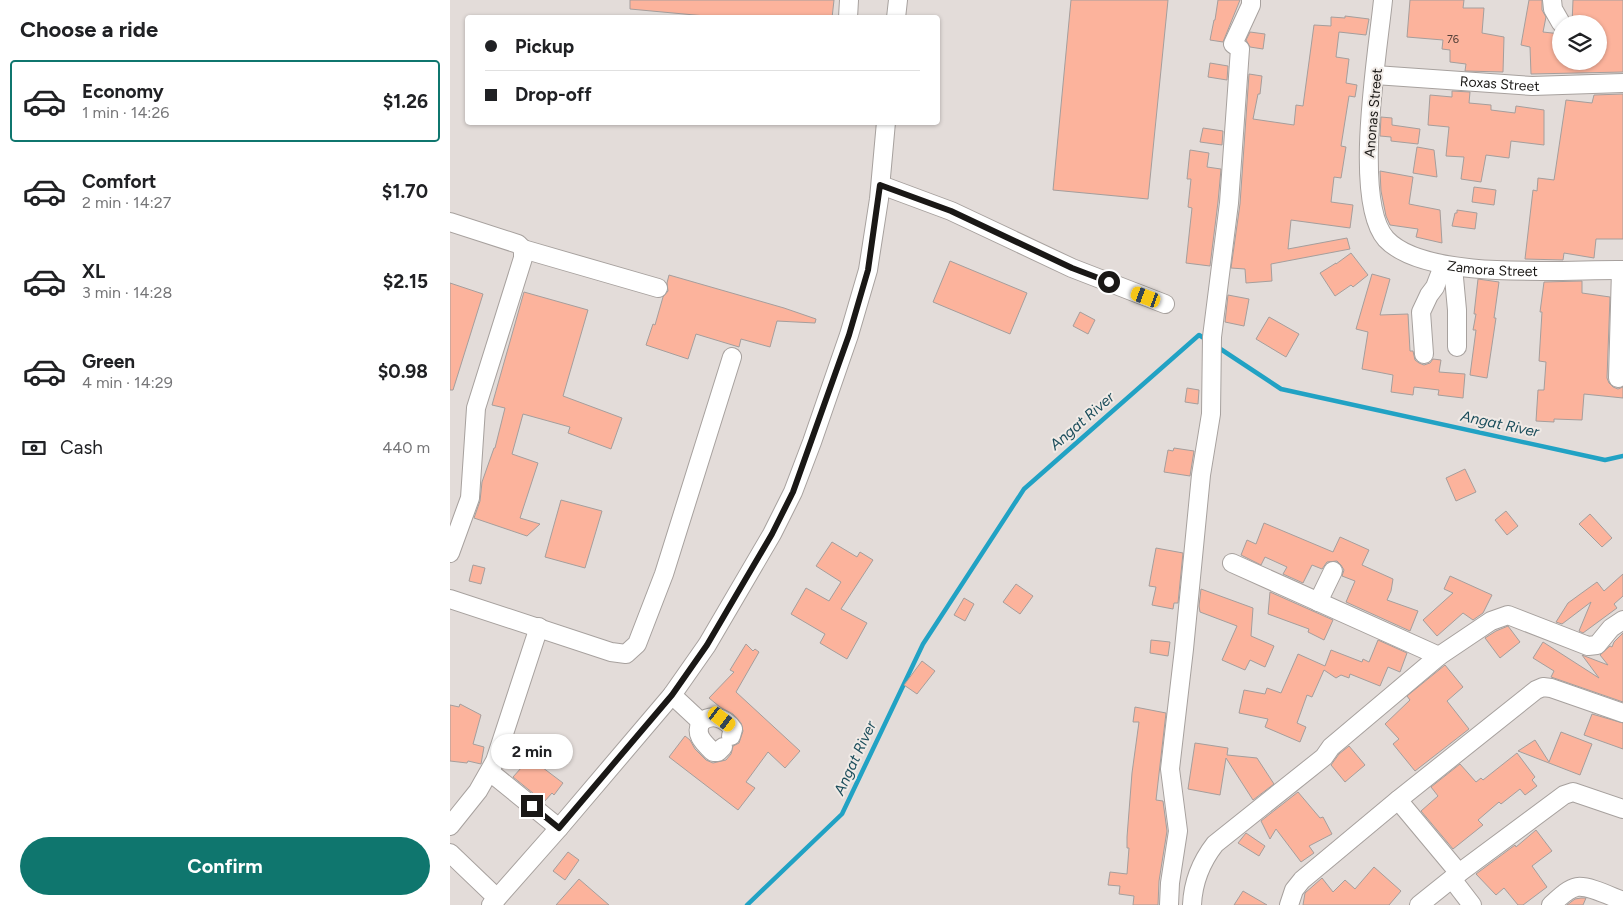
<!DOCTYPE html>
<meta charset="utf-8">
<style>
:root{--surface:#fff;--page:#f6f6f6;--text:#202124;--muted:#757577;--line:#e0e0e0;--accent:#0f766e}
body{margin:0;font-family:Figtree,sans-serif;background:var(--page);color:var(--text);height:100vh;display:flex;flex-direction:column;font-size:19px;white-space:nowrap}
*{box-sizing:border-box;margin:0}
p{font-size:16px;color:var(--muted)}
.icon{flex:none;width:28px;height:28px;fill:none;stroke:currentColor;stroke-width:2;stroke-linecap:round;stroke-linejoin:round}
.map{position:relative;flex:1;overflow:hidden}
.details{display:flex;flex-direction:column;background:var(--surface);width:450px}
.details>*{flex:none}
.banner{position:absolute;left:15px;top:15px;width:475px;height:110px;border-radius:5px;box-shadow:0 1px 4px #0004;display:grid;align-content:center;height:110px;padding:0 20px;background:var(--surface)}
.fabs{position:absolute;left:1102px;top:15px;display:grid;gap:10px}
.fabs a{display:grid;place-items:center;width:55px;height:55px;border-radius:50%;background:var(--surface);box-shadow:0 1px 4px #0004;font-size:25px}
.end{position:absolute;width:22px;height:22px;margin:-11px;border:6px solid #1a1816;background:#fff;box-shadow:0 0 0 2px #fff}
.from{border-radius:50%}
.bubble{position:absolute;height:35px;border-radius:18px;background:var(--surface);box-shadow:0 1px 4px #0004;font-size:16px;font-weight:700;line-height:35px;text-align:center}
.car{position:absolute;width:15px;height:30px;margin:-15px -8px;border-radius:6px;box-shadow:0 0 4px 1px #0007;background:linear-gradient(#f5c518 24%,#345 0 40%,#f5c518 0 76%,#345 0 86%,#f5c518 0)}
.banner b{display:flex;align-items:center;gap:18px;height:48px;font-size:19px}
.banner b+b{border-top:1px solid var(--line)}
.banner i{width:12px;height:12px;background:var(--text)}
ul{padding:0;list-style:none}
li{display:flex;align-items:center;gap:15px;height:82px;margin:0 10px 8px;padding:0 10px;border:2px solid transparent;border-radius:5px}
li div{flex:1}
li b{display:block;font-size:19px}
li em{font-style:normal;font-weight:700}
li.current{border-color:var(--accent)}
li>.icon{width:45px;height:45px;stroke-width:1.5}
h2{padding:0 20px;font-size:22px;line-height:60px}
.pay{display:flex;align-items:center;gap:12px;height:55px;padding:0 20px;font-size:19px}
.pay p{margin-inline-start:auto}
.cta{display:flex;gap:10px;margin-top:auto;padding:10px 20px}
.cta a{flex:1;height:58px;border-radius:30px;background:var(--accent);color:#fff;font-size:20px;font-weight:700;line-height:58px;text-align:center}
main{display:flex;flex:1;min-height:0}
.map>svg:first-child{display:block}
</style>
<main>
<section class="details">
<h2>Choose a ride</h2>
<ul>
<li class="current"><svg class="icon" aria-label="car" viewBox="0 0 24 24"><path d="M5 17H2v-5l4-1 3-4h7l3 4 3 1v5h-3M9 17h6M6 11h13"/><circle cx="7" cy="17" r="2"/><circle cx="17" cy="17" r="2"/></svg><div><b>Economy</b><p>1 min · 14:26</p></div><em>$1.26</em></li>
<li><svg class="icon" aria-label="car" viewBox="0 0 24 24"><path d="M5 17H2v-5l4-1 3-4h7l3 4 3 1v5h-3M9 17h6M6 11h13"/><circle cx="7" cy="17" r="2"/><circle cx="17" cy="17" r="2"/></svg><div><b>Comfort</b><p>2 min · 14:27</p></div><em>$1.70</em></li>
<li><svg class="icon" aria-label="car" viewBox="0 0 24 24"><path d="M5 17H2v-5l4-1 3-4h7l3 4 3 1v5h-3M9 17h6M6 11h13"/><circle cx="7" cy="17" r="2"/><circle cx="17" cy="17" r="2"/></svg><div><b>XL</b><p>3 min · 14:28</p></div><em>$2.15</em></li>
<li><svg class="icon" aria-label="car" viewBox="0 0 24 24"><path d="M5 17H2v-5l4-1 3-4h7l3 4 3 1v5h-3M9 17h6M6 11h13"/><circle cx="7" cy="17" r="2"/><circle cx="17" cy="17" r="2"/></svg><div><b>Green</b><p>4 min · 14:29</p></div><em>$0.98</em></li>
</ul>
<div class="pay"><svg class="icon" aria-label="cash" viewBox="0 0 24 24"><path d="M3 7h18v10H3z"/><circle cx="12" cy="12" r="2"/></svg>Cash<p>440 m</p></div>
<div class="cta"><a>Confirm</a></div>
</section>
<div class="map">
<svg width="1173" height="905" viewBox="0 0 1173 905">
<rect width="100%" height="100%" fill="#e3dcd9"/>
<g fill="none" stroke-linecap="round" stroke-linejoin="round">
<!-- stream -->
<path stroke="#21a2c4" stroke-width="4.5" d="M 766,346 L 831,389 L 1155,460 L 1173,456
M 297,905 L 392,814 L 473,644 L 574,489 L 749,335 L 757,340"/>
</g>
<!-- building -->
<path fill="#fcb39c" stroke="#a59e9c" d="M 180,0 L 384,0 L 382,18 L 277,18 L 180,9 Z
M 621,0 L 718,0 L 698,199 L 603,190 Z
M 768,0 L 790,0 L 773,42 L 760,40 L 764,20 L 765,20 Z
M 960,0 L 1014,0 L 1013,8 L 1034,8 L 1032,33 L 1054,37 L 1053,72 L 1015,71 L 1016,64 L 1000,62 L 1000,50 L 992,49 L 993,40 L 957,37 Z
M 1079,0 L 1092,0 L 1092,10 L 1096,17 L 1093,32 L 1111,34 L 1111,61 L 1149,61 L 1149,24 L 1122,24 L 1123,0 L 1173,0 L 1173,72 L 1081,74 L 1080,47 L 1071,45 Z
M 895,16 L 919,19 L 916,35 L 889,32 L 886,57 L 899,59 L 896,83 L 907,85 L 905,97 L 899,96 L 891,146 L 896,147 L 891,178 L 884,177 L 881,202 L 903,205 L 900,228 L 841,220 L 838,249 L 897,238 L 900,249 L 821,264 L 822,281 L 796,283 L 795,269 L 781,268 L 790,204 L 799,74 L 812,76 L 810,94 L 808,94 L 803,119 L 844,125 L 846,105 L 853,106 L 864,25 L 881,26 L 881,17 L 895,18 Z
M 800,32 L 815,34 L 813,49 L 800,47 L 796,40 Z
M 760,63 L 778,66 L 777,80 L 758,77 Z
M 1002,91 L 1020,92 L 1019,103 L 1041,105 L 1041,110 L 1065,113 L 1066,106 L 1094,110 L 1094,145 L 1061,141 L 1059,158 L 1036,155 L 1031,182 L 1011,179 L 1014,157 L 996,156 L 999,127 L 978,125 L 980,95 L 1002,97 Z
M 1173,94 L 1173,239 L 1146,239 L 1144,258 L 1114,253 L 1113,260 L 1075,259 L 1083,190 L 1087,191 L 1088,178 L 1104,180 L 1116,100 L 1142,103 L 1144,95 Z
M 931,117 L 942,118 L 942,125 L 970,129 L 968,144 L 941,141 L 941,137 L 930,136 Z
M 753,128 L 773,131 L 772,145 L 750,142 Z
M 967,147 L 984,150 L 987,177 L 963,173 Z
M 740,150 L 759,153 L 757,167 L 771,169 L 768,202 L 760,266 L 736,263 L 742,208 L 738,207 L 741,179 L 737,179 Z
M 930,171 L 963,177 L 959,204 L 990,210 L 992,243 L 966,237 L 968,229 L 940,225 L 936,216 L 931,191 Z
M 1024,187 L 1046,190 L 1044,205 L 1022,202 Z
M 1007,210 L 1027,213 L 1025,229 L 1002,226 L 1005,213 L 1007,213 Z
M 901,253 L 918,275 L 903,287 L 901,285 L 885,296 L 870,273 L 886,263 L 886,264 Z
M 500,261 L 577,293 L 560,334 L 483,302 Z
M 922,274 L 940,279 L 930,315 L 958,314 L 960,351 L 963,351 L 965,360 L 969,363 L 974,365 L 980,363 L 983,359 L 991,360 L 989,372 L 1015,374 L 1013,398 L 988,395 L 989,390 L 964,387 L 963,395 L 941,392 L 943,375 L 912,369 L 918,332 L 906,329 Z
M 219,275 L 334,308 L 366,319 L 365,323 L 327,321 L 320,347 L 291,339 L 289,347 L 246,334 L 238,359 L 196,345 L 203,324 L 205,325 L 213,297 L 218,291 L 217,283 Z
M 1028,279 L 1049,282 L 1044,318 L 1046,318 L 1037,378 L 1020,375 L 1026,330 L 1023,330 L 1026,314 L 1024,314 Z
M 1132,281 L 1132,293 L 1160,297 L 1157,378 L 1159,383 L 1163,387 L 1168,389 L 1173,387 L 1173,398 L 1134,394 L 1132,420 L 1104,419 L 1104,422 L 1086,421 L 1088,390 L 1094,390 L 1096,362 L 1089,361 L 1092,312 L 1090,312 L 1094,282 Z
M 0,283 L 33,294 L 3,390 L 0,390 Z
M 74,292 L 138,310 L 113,396 L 172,418 L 161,449 L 118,433 L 120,427 L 73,414 L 62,454 L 88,463 L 70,518 L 90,524 L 77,536 L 24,518 L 30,501 L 32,482 L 44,448 L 45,448 L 55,408 L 42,405 Z
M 778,295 L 799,299 L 794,326 L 775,322 Z
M 630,312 L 645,320 L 638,334 L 623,326 Z
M 819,317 L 849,334 L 836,357 L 806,339 Z
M 737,388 L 749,390 L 748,404 L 735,402 Z
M 724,448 L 744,451 L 740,476 L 714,472 L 718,450 L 723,451 Z
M 1015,469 L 1026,492 L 1006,501 L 996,478 Z
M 111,500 L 152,511 L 135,568 L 95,557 Z
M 1056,511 L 1068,526 L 1057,535 L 1045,520 Z
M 1140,514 L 1162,538 L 1152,547 L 1129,524 Z
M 814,523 L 883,552 L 890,537 L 919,550 L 912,565 L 943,579 L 941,591 L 937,600 L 968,611 L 960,631 L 896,602 L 905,581 L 892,576 L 894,570 L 891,565 L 887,561 L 877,562 L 872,569 L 862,565 L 853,583 L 833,574 L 837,567 L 815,557 L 811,565 L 791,555 L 797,540 L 806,544 Z
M 382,542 L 407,557 L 410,552 L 423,560 L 391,609 L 417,623 L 397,659 L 370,643 L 375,634 L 341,614 L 356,588 L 379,601 L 391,582 L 366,566 Z
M 706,548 L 733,553 L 728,603 L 724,603 L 723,609 L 702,605 L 706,587 L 699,586 Z
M 23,565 L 35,568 L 31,584 L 19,581 Z
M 1173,574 L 1173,596 L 1164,604 L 1167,608 L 1133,633 L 1129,631 L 1141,602 L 1112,624 L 1106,622 L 1118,603 L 1129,595 L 1147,582 L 1154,591 Z
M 1000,576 L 1042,595 L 1033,613 L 1023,620 L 1013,613 L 987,636 L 973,620 L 1003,593 L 994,589 Z
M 566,584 L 583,596 L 570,614 L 553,602 Z
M 751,589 L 803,608 L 801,636 L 824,646 L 815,667 L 800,660 L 795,670 L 772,660 L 787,626 L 750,612 L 749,606 Z
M 820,592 L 883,620 L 874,640 L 858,632 L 859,629 L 818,614 Z
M 514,598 L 524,604 L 515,621 L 504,615 Z
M 1058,626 L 1070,642 L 1050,658 L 1035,638 L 1046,631 Z
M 1173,633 L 1173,702 L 1101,677 L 1104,671 L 1083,658 L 1093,642 L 1149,678 L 1132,655 L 1158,665 L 1150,655 L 1160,646 L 1162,647 L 1164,642 Z
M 701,640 L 720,642 L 718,656 L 700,653 Z
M 928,640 L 957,653 L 950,672 L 938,667 L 930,686 L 900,674 L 899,678 L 891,675 L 886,678 L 874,670 L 862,697 L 857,695 L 847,723 L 856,727 L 850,742 L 815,727 L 818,719 L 789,713 L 794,690 L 815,694 L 817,688 L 831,693 L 848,654 L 875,666 L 881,650 L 912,662 L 913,659 L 919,662 Z
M 296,644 L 303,651 L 305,649 L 309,652 L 286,692 L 350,751 L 335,768 L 318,752 L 296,782 L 305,788 L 288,810 L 219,757 L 235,736 L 240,740 L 245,749 L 256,760 L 263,763 L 276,760 L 281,754 L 283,746 L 289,743 L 293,731 L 291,723 L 283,714 L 270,707 L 259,698 L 284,672 L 280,670 Z
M 472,661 L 485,671 L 467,694 L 454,685 Z
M 995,665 L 1013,687 L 997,701 L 1019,729 L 965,771 L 943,744 L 949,739 L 935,724 L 960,700 L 957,696 Z
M 10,704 L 31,715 L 23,744 L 34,747 L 31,764 L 18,761 L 17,763 L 0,761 L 0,705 L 9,707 Z
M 685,707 L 716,713 L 706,800 L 713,801 L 717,831 L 709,881 L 708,905 L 683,905 L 684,896 L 669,894 L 670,886 L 658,885 L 660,872 L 677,874 L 679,848 L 677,848 L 677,837 L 682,773 L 689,722 L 683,722 Z
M 1142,714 L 1173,723 L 1173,749 L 1134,735 Z
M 1111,732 L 1142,744 L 1130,775 L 1068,751 L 1085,740 L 1099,762 Z
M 745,743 L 778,748 L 777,755 L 807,758 L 824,784 L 803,800 L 776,758 L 770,795 L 738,789 Z
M 899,746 L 915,765 L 895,782 L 881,765 L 889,754 Z
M 1067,753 L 1085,777 L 1082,780 L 1087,786 L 1075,795 L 1070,789 L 1051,804 L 1049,802 L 1028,820 L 1033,825 L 1003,849 L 971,811 L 988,796 L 981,787 L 1010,764 L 1026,782 L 1031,778 L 1033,780 Z
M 80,758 L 113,783 L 104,795 L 102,793 L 94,802 L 63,777 Z
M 848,792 L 870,818 L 873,817 L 882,834 L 859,846 L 864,853 L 851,862 L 826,829 L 820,839 L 811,821 Z
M 1086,830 L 1102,851 L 1082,866 L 1097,887 L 1073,905 L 1068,905 L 1054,888 L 1046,895 L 1026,874 L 1065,845 L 1066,847 Z
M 796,833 L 815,846 L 809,856 L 788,843 Z
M 118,852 L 129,860 L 115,880 L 103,871 Z
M 924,867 L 951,891 L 939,905 L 853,905 L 855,893 L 872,878 L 883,892 L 895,880 L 905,889 Z
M 129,879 L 159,905 L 106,905 Z
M 793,891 L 817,905 L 784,905 Z
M 1131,898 L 1136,898 L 1133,905 L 1117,905 L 1125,899 Z"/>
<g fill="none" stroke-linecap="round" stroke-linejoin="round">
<defs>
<g id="minor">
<path id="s1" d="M 933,0 C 928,51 902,201 936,239 C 976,282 1116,269 1173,270"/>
<path d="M 1102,0 L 1103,9 L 1111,23"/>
<path d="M 398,18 L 399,0"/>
<path d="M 446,18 L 448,0"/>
<path id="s2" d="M 925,75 L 1082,86 L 1173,83"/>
<path d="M 431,185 L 501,211 L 622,268 L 715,304"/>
<path d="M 0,222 L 68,244 L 73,249 L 73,258 L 26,408 L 20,498 L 0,553"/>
<path d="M 73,249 L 208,288"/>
<path d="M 1003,267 L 1007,310 L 1007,347"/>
<path d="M 974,354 L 971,312 L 979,295 L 985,287 L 993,266"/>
<path d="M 1168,378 L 1171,270"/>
<path d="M 782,563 L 989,656"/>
<path d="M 0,599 L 161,652 L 176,654 L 187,644 L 214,574 L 282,357"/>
<path d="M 868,602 L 883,571"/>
<path d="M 222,695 L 251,722"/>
<path d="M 273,747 L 268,752 L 263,752 C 254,743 244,735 251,722 C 262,713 275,718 283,729 L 281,736"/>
<path d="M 40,772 L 109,828"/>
<path d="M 948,800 L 1009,873"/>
<path d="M 0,826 L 28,791 L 45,761 L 89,627"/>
<path d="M 0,853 L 47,898"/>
<path d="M 1002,879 L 1022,905"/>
<path d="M 41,905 L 109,828 L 222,695 L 257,645 L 322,534 L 343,492 L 362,442 L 399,335 L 418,270 L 429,199 L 436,122"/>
<path d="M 719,905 L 720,883 L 728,831 L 720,769 L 734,649 L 751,475 L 761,414 L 762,337 L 779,203 L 790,49 L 783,44 L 801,5 L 801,0"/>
<path d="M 742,905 C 743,882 751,862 765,844 L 874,757 L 881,747 L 989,656 L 1041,621 L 1058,615 L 1138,646 L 1147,645 L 1161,628 L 1173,620"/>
<path d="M 839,905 L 844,890 L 852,880 L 948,800 L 1086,690 L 1093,687 L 1101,688 L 1173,713"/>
<path d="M 969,905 L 1009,873 L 1114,795 L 1123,792 L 1173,809"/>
<path d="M 1101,905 C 1108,899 1117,889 1127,887 C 1138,885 1162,897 1173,901"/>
</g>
</defs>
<!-- minor casing -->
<use href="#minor" stroke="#a7a19e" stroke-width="20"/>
<!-- minor -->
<use href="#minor" stroke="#fff" stroke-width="18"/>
</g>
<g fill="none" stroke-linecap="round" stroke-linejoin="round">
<!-- route -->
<path stroke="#1a1816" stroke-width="6" d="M 82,806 L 109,828 L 222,695 L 257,645 L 322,534 L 343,492 L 399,335 L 418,270 L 430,185 L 501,211 L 622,268 L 659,282"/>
</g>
<g text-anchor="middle" stroke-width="4" stroke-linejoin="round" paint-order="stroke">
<!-- number labels -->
<g font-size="11" fill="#523f38">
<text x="1003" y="43">76</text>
</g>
<!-- street labels -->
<g font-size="14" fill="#1a1816" stroke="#f0eae6">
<text dy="5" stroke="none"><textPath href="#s2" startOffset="125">Roxas Street</textPath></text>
<text transform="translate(923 113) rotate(-85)" y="5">Anonas Street</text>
<text dy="5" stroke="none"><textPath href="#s1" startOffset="356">Zamora Street</textPath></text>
</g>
<!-- water labels -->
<g font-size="15" font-style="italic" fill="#1b4d5b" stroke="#f0eae6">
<text transform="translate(632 421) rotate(-41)" y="5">Angat River</text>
<text transform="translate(1050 424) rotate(12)" y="5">Angat River</text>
<text transform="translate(405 758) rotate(-65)" y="5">Angat River</text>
</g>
</g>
</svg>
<div class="fabs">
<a><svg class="icon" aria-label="layers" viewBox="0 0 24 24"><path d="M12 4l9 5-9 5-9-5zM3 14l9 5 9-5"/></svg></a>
</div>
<i class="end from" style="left:659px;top:282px"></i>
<i class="end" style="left:82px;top:806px"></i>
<div class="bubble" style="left:41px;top:734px;width:82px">2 min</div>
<i class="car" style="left:696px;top:297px;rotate:290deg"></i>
<i class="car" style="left:272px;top:719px;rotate:127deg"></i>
<div class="banner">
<b><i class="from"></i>Pickup</b>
<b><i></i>Drop-off</b>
</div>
</div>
</main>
